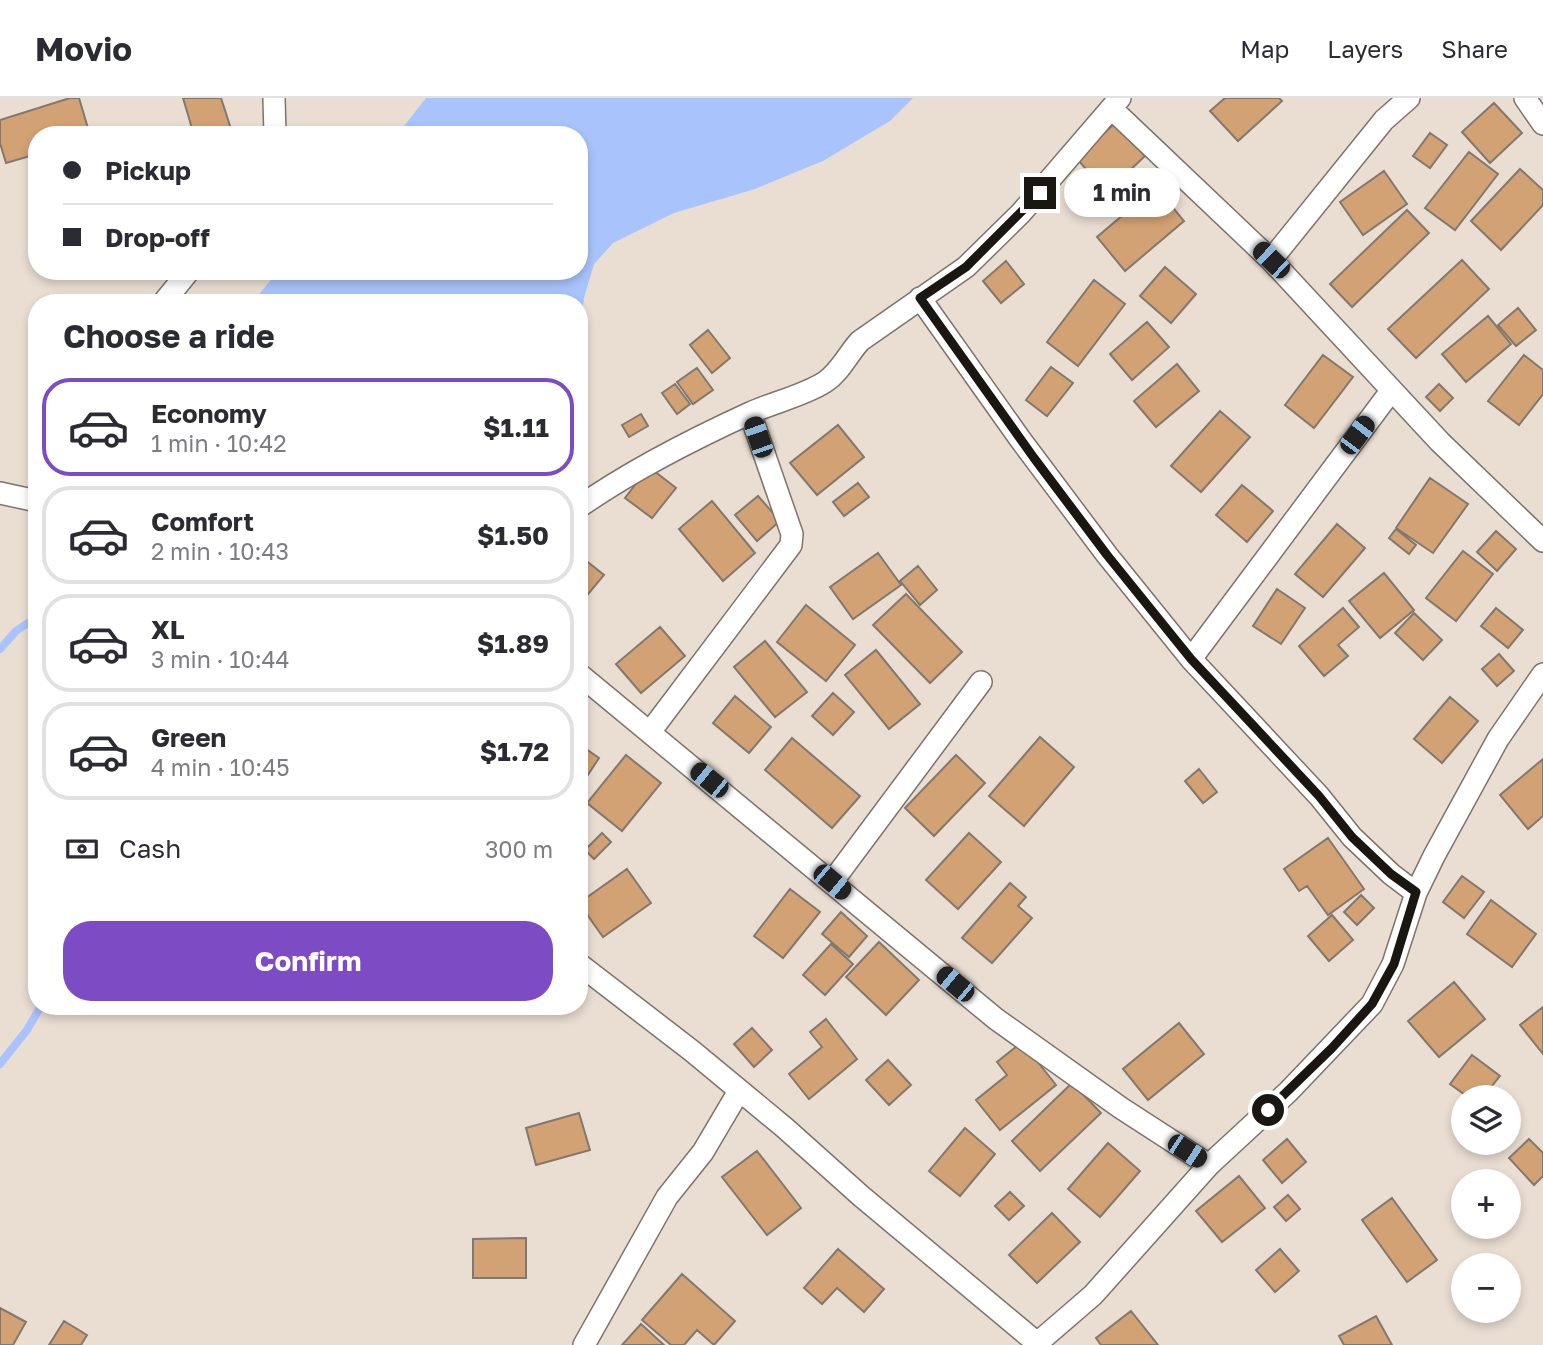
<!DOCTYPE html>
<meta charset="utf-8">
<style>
:root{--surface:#fff;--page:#f2f2f3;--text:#2b2b33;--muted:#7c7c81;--line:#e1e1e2;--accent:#7d4cc4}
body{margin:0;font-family:"Golos Text",sans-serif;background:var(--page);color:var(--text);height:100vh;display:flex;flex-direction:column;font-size:26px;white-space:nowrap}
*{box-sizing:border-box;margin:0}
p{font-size:23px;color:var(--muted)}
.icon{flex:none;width:38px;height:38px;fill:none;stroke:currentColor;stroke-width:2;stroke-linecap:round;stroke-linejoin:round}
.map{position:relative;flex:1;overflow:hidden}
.details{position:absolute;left:28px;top:196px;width:560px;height:721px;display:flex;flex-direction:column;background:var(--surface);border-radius:28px;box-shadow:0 4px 10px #0003}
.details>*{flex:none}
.hud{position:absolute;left:28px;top:28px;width:560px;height:154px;border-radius:28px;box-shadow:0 4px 10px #0003;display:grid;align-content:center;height:154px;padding:0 35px;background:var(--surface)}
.fabs{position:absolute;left:1451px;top:987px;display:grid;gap:14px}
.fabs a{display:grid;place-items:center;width:70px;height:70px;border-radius:50%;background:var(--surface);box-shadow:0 4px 10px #0003;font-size:35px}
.end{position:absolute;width:32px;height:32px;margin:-16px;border:9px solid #1a1612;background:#fff;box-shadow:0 0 0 4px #fff}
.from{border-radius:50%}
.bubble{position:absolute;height:49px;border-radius:24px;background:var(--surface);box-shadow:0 4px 10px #0003;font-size:23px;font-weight:700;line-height:49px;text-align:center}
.car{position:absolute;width:21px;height:42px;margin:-21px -10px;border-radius:9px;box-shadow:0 0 5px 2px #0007;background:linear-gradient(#222 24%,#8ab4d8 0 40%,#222 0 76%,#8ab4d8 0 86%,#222 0)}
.hud b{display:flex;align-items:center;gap:24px;height:66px;font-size:26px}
.hud b+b{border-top:2px solid var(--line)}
.hud i{width:18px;height:18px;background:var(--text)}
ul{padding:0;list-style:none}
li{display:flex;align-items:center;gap:21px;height:98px;margin:0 14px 10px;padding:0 21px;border:4px solid var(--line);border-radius:28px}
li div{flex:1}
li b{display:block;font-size:26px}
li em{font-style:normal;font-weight:700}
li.active{border-color:var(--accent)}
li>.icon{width:63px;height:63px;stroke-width:1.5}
h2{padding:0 35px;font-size:32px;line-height:84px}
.pay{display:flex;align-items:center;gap:18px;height:77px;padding:0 35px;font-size:26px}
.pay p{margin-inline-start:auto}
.primary-button{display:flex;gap:14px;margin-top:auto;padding:14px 35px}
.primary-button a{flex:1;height:80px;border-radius:28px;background:var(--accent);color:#fff;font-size:28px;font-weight:700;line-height:80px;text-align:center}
header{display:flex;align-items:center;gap:42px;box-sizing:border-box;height:98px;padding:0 35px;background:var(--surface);border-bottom:2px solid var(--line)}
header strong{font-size:33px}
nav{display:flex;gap:38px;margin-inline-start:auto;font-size:24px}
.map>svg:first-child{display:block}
</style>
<header>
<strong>Movio</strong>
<nav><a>Map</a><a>Layers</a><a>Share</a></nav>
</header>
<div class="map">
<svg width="1543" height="1247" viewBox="0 0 1543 1247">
<rect width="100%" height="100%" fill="#eaded3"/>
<!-- water -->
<path fill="#a9c4fc" d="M 426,0 L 913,0 L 890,23 L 823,63 L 755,91 L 674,115 L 613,145 L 594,166 L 584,200 L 579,238 L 579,205 L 252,205 L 278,173 L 579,173 L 579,37 L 397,37 Z"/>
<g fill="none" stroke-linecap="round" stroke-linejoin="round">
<!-- stream -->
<path stroke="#a9c4fc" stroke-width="8" d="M 0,551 L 16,533 L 37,519
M 0,966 L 27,932 L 41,908"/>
</g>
<!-- building -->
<path fill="#d3a274" stroke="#83786e" stroke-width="2" d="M 70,0 L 79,0 L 90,37 L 37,37 L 37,56 L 6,65 L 0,45 L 0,22 Z
M 183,0 L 221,0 L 233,37 L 194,37 Z
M 1225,0 L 1279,0 L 1282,3 L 1238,43 L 1210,13 Z
M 1494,5 L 1522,35 L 1490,65 L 1462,34 Z
M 1115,25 L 1145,58 L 1107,94 L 1077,61 Z
M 1430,35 L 1447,47 L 1430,70 L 1413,58 Z
M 1469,54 L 1498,76 L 1455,132 L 1425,110 Z
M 1520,71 L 1543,92 L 1543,107 L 1501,152 L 1471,123 Z
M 1384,73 L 1407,106 L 1363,137 L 1340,104 Z
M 1156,89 L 1184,123 L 1125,173 L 1097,139 Z
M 1407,112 L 1429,135 L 1352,209 L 1330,186 Z
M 1462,162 L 1489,191 L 1416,260 L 1388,231 Z
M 1006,163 L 1024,186 L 1001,205 L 983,183 Z
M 1165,169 L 1196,196 L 1171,225 L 1140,198 Z
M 1094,182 L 1125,206 L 1078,268 L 1047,244 Z
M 1518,210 L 1536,232 L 1516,248 L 1498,227 Z
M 1488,218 L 1511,246 L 1466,284 L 1442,256 Z
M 1147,224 L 1169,249 L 1132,282 L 1110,256 Z
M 708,232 L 730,260 L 712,275 L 690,247 Z
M 1323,257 L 1353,279 L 1314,330 L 1285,307 Z
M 1524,257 L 1543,272 L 1543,296 L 1519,327 L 1488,303 Z
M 1177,266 L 1199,293 L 1156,329 L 1134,303 Z
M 1051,269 L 1073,285 L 1047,318 L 1026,302 Z
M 697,270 L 713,292 L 693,306 L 677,284 Z
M 675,286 L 690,306 L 677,316 L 662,295 Z
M 1439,286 L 1453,300 L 1440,313 L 1426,299 Z
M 1220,313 L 1250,339 L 1201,394 L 1171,368 Z
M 641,316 L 648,328 L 629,339 L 622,327 Z
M 838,327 L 864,359 L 817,397 L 790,365 Z
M 649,369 L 676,390 L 652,420 L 625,400 Z
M 1430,380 L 1468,406 L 1433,455 L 1396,430 Z
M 858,385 L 869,399 L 844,418 L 833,404 Z
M 1242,387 L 1273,413 L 1247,444 L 1216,417 Z
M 758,398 L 780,423 L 757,443 L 735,417 Z
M 712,403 L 755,455 L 723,483 L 679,431 Z
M 1337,426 L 1365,450 L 1323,499 L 1295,476 Z
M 1396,431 L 1416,447 L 1409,456 L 1389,440 Z
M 1496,433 L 1516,451 L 1497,473 L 1477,454 Z
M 1463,453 L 1493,476 L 1456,523 L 1426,500 Z
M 878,455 L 901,487 L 853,521 L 830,489 Z
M 579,457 L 604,477 L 579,507 Z
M 918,468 L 937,492 L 920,507 L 900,483 Z
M 1384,475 L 1414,512 L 1380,540 L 1349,503 Z
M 1277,491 L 1305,510 L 1281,546 L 1253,528 Z
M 906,496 L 962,554 L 930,585 L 873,527 Z
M 806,507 L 855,547 L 826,583 L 777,544 Z
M 1343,510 L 1359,529 L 1338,547 L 1348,558 L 1324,578 L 1299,548 Z
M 1496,510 L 1523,532 L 1508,550 L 1481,528 Z
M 1414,515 L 1442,542 L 1423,562 L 1395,535 Z
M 660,529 L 685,558 L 641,595 L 616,566 Z
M 765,543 L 807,594 L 775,619 L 734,569 Z
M 876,552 L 920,606 L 889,631 L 845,577 Z
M 1499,556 L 1514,573 L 1497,588 L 1482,571 Z
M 833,595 L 854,614 L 833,637 L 812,618 Z
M 735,598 L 771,629 L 749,655 L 713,625 Z
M 1450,599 L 1478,623 L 1442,665 L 1414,641 Z
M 1040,639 L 1074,669 L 1024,728 L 989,698 Z
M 792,640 L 860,698 L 832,730 L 765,672 Z
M 579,646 L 599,660 L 580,689 L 579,688 Z
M 626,657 L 661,685 L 622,733 L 587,705 Z
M 956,657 L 985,685 L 934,738 L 905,710 Z
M 1543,661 L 1543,718 L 1528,731 L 1500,697 Z
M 1199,671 L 1217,694 L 1203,705 L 1185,683 Z
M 602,735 L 611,744 L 594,761 L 585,752 Z
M 969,735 L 1001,764 L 958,811 L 926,782 Z
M 1328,740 L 1364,791 L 1328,817 L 1307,788 L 1299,793 L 1284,771 Z
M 627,771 L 651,805 L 603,839 L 579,805 Z
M 1462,778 L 1484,794 L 1464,820 L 1443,804 Z
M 1010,785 L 1026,799 L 1018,808 L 1032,820 L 992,865 L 962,840 Z
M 790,791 L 820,814 L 783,860 L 754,838 Z
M 1361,797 L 1374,810 L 1357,827 L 1344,814 Z
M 1491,802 L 1536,836 L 1512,869 L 1467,836 Z
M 841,814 L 867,838 L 849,859 L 822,836 Z
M 1332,817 L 1353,842 L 1329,863 L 1308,838 Z
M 879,844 L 919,882 L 886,917 L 846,879 Z
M 831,846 L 853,866 L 825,897 L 803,877 Z
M 1454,884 L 1485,921 L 1439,959 L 1408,923 Z
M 1543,909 L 1543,956 L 1520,927 Z
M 826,921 L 857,961 L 809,1001 L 789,976 L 822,949 L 810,934 Z
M 1179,925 L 1204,956 L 1148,1002 L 1123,971 Z
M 752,930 L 772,952 L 754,969 L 734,946 Z
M 1022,944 L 1056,987 L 1000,1032 L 976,1002 L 1007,977 L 997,964 Z
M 1472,957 L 1500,978 L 1483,999 L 1468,999 L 1450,986 Z
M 888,962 L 911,987 L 889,1007 L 866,982 Z
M 1072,985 L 1101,1015 L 1040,1073 L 1012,1043 Z
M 579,1015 L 590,1052 L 536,1067 L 526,1030 Z
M 965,1030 L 995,1056 L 960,1098 L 929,1073 Z
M 1287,1041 L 1306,1064 L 1282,1085 L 1263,1062 Z
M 1529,1041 L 1543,1055 L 1543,1078 L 1534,1087 L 1509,1060 Z
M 1108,1045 L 1140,1073 L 1100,1119 L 1068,1091 Z
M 757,1053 L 801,1110 L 767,1137 L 722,1079 Z
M 1239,1078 L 1265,1110 L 1222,1144 L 1196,1113 Z
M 1010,1094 L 1024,1108 L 1009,1122 L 995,1108 Z
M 1288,1097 L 1300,1111 L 1286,1123 L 1274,1109 Z
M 1392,1100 L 1437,1162 L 1407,1184 L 1362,1122 Z
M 1052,1115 L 1080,1144 L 1037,1185 L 1009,1157 Z
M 526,1140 L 526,1180 L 473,1180 L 473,1141 Z
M 838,1151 L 884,1191 L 864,1214 L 837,1190 L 822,1206 L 804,1190 Z
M 1280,1151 L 1299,1173 L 1275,1194 L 1256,1172 Z
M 682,1176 L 735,1223 L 714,1247 L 697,1232 L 684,1247 L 671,1247 L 642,1222 Z
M 0,1210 L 26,1224 L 13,1247 L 0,1247 Z
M 1131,1213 L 1158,1247 L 1101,1247 L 1096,1240 Z
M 1376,1218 L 1392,1247 L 1344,1247 L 1339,1238 Z
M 64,1223 L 87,1237 L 81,1247 L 49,1247 Z
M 641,1226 L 664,1247 L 622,1247 Z"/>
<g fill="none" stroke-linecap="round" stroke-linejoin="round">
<defs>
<path id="street" d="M 274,0 L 275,37
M 1525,0 L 1543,26
M 1113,12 L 1271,162 L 1440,344 L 1543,443
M 1271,162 L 1384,22 L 1409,0
M 920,200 L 1020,341 L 1107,457 L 1191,561 L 1319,698 L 1352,739 L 1391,776 L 1416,795
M 163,205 L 189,173
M 0,395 L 37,403
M 579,409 C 632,372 691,342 750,315 C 774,304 803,298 825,284 C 840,274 848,256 860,243 L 966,169 L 1021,115 L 1120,0
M 1191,561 L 1391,293
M 579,576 L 996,921 L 1121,1010 L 1209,1067
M 650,634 L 791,447 L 792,436 L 750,315
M 832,784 L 981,584
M 579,866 L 692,953 L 785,1030 L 861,1098 L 1037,1245
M 584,1247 L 667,1099 L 703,1054 L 739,993
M 1035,1247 L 1093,1197 L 1209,1067 L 1288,994 L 1372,906 L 1393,866 L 1416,795 L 1434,758 L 1498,641 L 1543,576"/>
</defs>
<!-- street casing -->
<use href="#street" stroke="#7e736a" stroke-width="24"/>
<!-- street -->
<use href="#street" stroke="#fff" stroke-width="21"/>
</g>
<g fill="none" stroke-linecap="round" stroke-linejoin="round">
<!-- route -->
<path stroke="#1a1612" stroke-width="9" d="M 1040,95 L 966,169 L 920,200 L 1034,360 L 1107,457 L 1191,561 L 1319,698 L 1352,739 L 1391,776 L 1416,794 L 1394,866 L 1372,906 L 1332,950 L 1268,1012"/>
</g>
</svg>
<div class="fabs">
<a><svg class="icon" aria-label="layers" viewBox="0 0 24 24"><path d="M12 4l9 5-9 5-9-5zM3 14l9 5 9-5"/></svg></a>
<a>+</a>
<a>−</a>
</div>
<i class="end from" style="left:1268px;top:1012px"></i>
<i class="end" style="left:1040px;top:95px"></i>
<div class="bubble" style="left:1064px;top:70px;width:116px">1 min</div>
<i class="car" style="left:1271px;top:162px;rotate:314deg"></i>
<i class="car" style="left:1357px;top:337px;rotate:37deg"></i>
<i class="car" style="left:758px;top:339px;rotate:341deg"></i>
<i class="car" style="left:709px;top:682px;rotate:309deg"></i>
<i class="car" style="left:832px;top:784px;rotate:130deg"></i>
<i class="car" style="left:955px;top:886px;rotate:310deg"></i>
<i class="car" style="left:1187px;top:1053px;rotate:123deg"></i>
<div class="hud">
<b><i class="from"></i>Pickup</b>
<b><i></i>Drop-off</b>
</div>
<section class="details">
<h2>Choose a ride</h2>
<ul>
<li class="active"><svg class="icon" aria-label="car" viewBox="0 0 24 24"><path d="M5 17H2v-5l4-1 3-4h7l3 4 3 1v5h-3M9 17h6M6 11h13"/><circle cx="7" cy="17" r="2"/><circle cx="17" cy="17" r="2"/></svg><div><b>Economy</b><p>1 min · 10:42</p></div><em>$1.11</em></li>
<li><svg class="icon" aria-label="car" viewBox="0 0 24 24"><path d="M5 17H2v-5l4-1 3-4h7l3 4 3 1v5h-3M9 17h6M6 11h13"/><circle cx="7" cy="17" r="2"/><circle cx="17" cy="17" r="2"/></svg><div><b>Comfort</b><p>2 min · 10:43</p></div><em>$1.50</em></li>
<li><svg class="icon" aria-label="car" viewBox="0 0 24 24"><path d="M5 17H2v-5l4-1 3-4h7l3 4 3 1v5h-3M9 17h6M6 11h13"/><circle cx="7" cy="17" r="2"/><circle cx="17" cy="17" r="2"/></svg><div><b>XL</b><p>3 min · 10:44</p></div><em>$1.89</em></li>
<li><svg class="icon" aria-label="car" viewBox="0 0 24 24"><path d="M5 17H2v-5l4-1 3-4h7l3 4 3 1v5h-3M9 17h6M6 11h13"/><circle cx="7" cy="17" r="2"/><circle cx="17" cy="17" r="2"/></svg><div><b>Green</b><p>4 min · 10:45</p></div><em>$1.72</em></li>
</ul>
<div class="pay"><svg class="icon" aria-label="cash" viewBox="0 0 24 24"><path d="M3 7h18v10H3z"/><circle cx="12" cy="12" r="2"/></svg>Cash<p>300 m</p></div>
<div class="primary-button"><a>Confirm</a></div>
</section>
</div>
